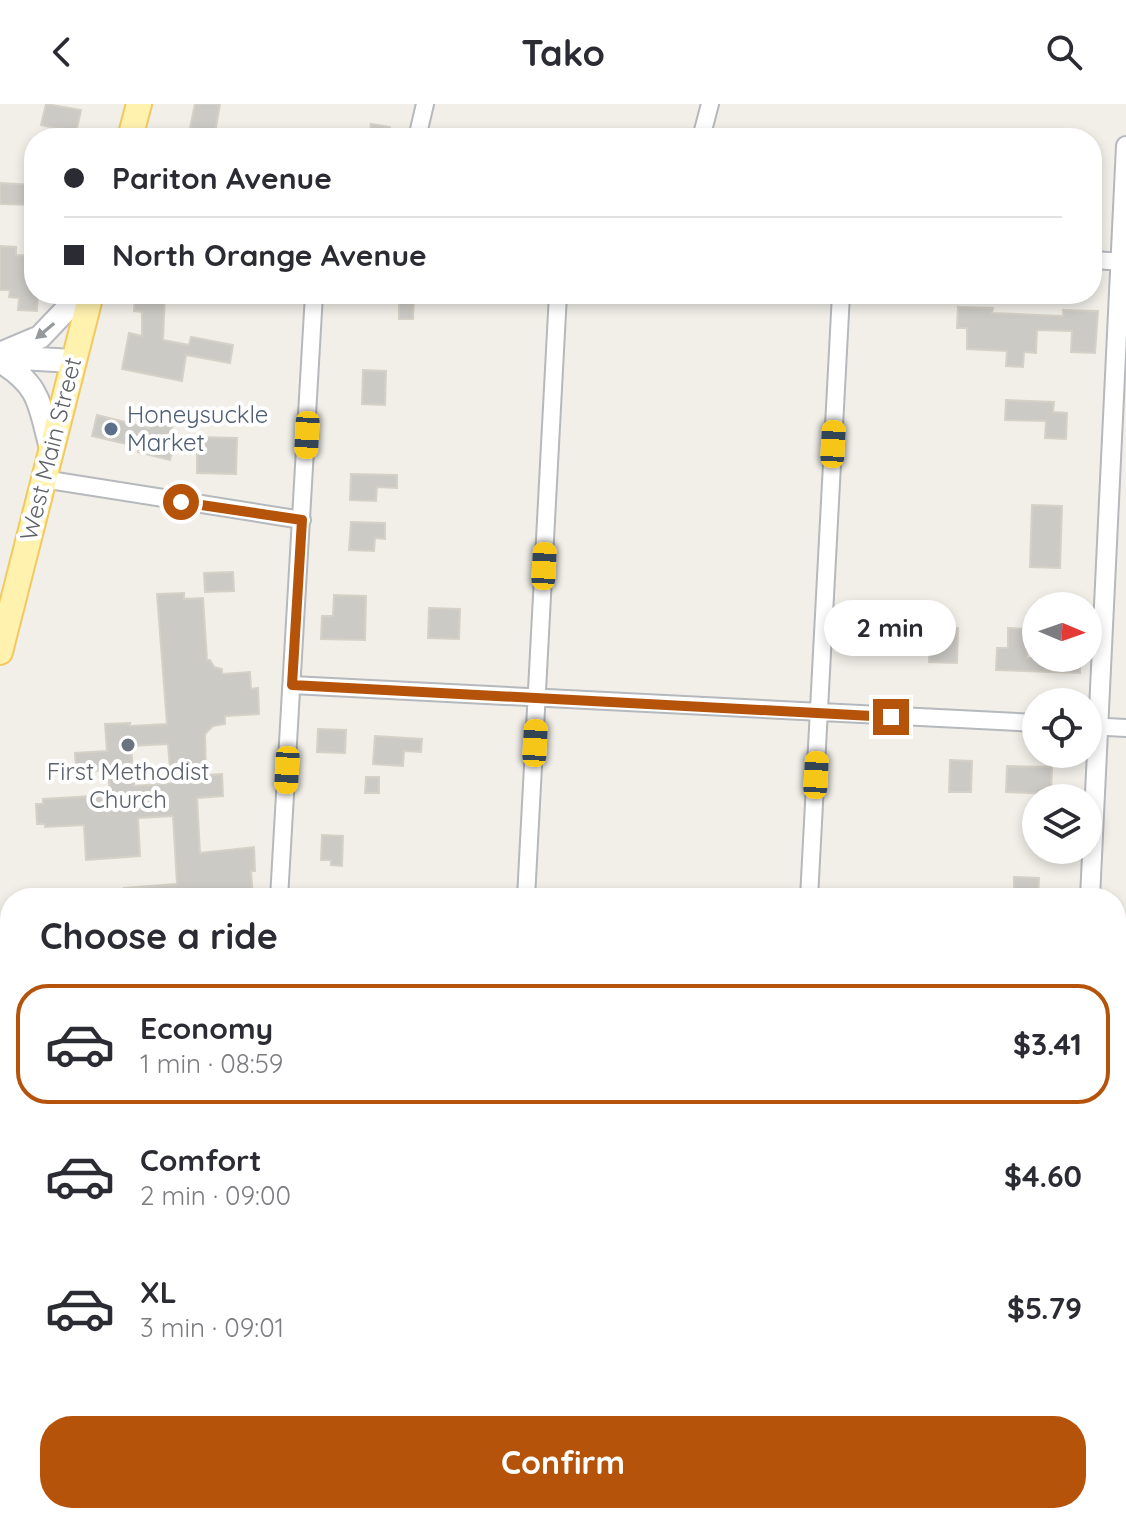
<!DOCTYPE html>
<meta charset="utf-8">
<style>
:root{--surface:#fff;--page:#f7f7f7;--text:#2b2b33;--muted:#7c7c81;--line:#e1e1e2;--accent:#b45309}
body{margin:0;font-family:Quicksand,sans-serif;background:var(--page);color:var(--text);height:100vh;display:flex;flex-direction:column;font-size:30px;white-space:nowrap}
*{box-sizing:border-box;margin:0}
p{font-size:26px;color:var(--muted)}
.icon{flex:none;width:44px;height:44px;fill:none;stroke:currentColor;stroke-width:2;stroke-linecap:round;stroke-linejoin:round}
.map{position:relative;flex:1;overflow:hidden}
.details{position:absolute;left:0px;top:784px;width:1126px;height:636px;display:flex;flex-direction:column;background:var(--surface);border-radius:32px 32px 0 0;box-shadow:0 4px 12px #0003}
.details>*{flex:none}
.banner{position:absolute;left:24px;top:24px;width:1078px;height:176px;border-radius:32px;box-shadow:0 4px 12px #0003;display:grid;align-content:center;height:176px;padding:0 40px;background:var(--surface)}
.needle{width:52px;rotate:92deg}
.tools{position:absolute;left:1022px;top:488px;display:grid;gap:16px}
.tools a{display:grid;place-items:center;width:80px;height:80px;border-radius:50%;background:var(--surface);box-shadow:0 4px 12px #0003;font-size:40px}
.end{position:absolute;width:36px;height:36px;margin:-18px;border:10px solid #b45309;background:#fff;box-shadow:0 0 0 4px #fff}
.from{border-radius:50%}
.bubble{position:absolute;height:56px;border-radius:28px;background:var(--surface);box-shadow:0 4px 12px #0003;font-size:26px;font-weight:700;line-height:56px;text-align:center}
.car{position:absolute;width:24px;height:48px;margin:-24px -12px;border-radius:10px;box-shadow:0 0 6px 2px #0007;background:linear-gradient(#f5c518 24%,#345 0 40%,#f5c518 0 76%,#345 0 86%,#f5c518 0)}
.banner b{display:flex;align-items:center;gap:28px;height:76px;font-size:30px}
.banner b+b{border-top:2px solid var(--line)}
.banner i{width:20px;height:20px;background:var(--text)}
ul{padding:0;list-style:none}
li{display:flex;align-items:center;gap:24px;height:120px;margin:0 16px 12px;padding:0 24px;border:4px solid transparent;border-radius:32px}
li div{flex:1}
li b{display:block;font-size:30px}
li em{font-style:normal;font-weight:700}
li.on{border-color:var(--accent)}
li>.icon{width:72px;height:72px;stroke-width:1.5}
h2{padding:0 40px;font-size:36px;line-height:96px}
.button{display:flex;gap:16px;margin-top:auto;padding:16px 40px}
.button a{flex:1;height:92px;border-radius:32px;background:var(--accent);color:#fff;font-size:32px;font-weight:700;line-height:92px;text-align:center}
header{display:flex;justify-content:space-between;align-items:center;height:104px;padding:0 40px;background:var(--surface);font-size:36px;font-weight:700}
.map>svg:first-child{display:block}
</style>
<header><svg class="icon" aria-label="back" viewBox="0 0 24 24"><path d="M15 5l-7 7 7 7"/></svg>Tako<svg class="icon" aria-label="search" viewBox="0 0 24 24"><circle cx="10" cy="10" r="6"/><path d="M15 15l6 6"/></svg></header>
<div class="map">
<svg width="1126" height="1420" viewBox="0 0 1126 1420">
<rect width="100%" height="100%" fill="#f1efe8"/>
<!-- building -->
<path fill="#cccac5" stroke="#d6d1c6" stroke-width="2" fill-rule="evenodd" d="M 46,0 L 81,6 L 76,29 L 41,21 Z
M 195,0 L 220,0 L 215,29 L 190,24 Z
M 371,20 L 390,23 L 388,34 L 369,34 Z
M 0,79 L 34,81 L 34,101 L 0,100 Z
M 0,142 L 16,143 L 16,151 L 32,152 L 31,171 L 34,171 L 34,190 L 38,190 L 37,207 L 18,206 L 19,194 L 9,193 L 10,186 L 0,186 Z
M 135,190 L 165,190 L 163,236 L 189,241 L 191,233 L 233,241 L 230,259 L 186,251 L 182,277 L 122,265 L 129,229 L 142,232 L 142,208 L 134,207 Z
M 399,190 L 414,190 L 413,215 L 399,215 Z
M 958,203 L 993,204 L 992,209 L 1063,212 L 1063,206 L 1098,207 L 1095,249 L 1071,248 L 1072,227 L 1037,226 L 1036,249 L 1024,248 L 1023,263 L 1006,262 L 1007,247 L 967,245 L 967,224 L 957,224 Z
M 363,266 L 386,267 L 385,301 L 362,300 Z
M 1006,296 L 1054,298 L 1053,308 L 1067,309 L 1066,335 L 1045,334 L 1046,317 L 1005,316 Z
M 97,311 L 149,324 L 151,318 L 172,323 L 170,330 L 176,332 L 170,356 L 138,348 L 139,343 L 92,332 Z
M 197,333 L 237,334 L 236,370 L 197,369 Z
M 351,370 L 397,371 L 397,384 L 377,383 L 376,397 L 350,396 Z
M 1032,401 L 1062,402 L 1060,464 L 1030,463 Z
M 351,418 L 385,419 L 385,435 L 375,434 L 374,447 L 349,446 Z
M 233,468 L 234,487 L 205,488 L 204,469 Z
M 184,489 L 184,495 L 203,494 L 207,556 L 210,556 L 214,563 L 222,565 L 222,570 L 250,568 L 251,585 L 258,584 L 259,610 L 225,612 L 225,620 L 213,622 L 205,630 L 206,671 L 222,670 L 223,692 L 197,694 L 200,749 L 254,743 L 255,767 L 251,767 L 253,794 L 124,794 L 124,784 L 177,780 L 173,712 L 138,714 L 140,752 L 86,756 L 84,721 L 45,723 L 45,720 L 37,720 L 36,700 L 43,700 L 43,695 L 110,691 L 108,666 L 76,668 L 75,649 L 107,647 L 105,620 L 130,619 L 130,622 L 167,620 L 157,490 ZM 168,640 L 171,679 L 134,682 L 131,642 Z
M 334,491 L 366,492 L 365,536 L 321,535 L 322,512 L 333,512 Z
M 429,504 L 460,505 L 459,535 L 428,534 Z
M 930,524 L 958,524 L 957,559 L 929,558 Z
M 1008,524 L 1029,525 L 1027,554 L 1080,554 L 1080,569 L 996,566 L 997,544 L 1008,544 Z
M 318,625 L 346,626 L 345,649 L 317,648 Z
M 375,632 L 422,635 L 421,648 L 404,647 L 403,662 L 373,660 Z
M 950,656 L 972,657 L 971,688 L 949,688 Z
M 1007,662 L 1052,663 L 1051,690 L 1006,688 Z
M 366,673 L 379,673 L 379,689 L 365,689 Z
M 322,731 L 343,732 L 342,762 L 331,761 L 331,756 L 321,756 Z
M 1014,773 L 1039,774 L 1038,794 L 1014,794 Z"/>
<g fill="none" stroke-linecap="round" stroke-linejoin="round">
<defs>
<path id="minor" d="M 417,34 L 425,0
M 701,34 L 710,0
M 1092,156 L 1126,158
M 43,375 L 302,416
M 292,581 L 1036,619
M 1088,622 L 1126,624
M 279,794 L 314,190
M 526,794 L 558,190
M 809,794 L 841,190
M 0,1086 L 10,1086
M 1116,1268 L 1126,1269
M 247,1420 L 248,1410
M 500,1420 L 500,1410
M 783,1420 L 783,1410"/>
<path id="tertiary" d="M 1090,794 L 1126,42
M 0,949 L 10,948
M 1116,983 L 1126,983
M 1077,1420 L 1078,1410"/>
<path id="secondary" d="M 0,250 L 40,233 L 81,190
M 3,253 L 73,257
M 0,257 C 41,282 39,300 51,344"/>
<path id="primary" d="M 130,34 L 139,0
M 0,548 L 91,190"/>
</defs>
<!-- minor casing -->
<use href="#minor" stroke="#b5b8bc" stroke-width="20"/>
<!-- tertiary casing -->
<use href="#tertiary" stroke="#b5b8bc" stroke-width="22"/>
<!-- secondary casing -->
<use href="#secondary" stroke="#b6babf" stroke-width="26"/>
<!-- primary casing -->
<use href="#primary" stroke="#f2c960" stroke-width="28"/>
<!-- minor -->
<use href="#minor" stroke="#fff" stroke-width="16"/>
<!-- tertiary -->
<use href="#tertiary" stroke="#fff" stroke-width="18"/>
<!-- secondary -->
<use href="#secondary" stroke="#fff" stroke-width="22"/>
<!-- primary -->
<use href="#primary" stroke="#fff2af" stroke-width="24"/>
</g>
<!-- one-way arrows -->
<defs><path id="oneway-solid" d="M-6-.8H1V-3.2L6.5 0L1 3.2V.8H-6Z" transform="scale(2)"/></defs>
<use fill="#979a9d" href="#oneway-solid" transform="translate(45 227) rotate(140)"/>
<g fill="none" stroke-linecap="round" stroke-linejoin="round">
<!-- route -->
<path stroke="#b45309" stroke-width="10" d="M 181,398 L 302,416 L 292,581 L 891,613"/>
</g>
<!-- markers -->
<circle fill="#5c6f8a" stroke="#fff" stroke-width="3" cx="111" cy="325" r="8"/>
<circle fill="#6b7280" stroke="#fff" stroke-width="3" cx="128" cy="641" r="8"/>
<g text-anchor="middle" stroke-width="8" stroke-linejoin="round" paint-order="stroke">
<!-- service labels -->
<g font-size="24" fill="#4e5e75" stroke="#fff" text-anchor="start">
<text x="127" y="319">Honeysuckle<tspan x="127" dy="28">Market</tspan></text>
</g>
<!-- street labels -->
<g font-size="24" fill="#5f6368" stroke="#fff">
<text transform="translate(51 345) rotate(-76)" y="8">West Main Street</text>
</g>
<!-- worship labels -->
<g font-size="24" fill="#5b616d" stroke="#fff">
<text x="128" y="676">First Methodist<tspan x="128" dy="28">Church</tspan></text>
</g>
</g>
</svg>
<div class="tools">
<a><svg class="needle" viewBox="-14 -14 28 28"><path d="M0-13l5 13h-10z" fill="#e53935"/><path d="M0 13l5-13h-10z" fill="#7c7c81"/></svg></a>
<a><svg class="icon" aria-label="locate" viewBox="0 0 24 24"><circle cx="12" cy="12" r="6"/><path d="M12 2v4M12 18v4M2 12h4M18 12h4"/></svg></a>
<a><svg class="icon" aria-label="layers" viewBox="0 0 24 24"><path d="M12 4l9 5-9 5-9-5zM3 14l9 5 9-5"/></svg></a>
</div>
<i class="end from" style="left:181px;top:398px"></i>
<i class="end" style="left:891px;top:613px"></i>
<div class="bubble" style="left:824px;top:496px;width:132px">2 min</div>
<i class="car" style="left:307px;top:331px;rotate:183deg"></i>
<i class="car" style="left:833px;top:340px;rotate:3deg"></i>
<i class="car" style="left:544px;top:462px;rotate:3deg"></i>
<i class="car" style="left:535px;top:639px;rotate:3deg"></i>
<i class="car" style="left:287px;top:666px;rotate:183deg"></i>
<i class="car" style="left:816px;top:671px;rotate:3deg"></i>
<div class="banner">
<b><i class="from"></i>Pariton Avenue</b>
<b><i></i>North Orange Avenue</b>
</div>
<section class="details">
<h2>Choose a ride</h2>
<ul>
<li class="on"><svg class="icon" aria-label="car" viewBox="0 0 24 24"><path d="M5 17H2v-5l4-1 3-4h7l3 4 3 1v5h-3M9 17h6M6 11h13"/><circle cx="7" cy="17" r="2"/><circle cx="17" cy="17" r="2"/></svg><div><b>Economy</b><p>1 min · 08:59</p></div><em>$3.41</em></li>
<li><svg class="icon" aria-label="car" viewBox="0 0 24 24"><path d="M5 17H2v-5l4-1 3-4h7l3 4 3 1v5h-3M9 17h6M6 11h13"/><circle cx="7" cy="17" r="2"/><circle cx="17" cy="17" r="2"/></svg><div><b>Comfort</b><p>2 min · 09:00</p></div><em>$4.60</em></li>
<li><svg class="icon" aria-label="car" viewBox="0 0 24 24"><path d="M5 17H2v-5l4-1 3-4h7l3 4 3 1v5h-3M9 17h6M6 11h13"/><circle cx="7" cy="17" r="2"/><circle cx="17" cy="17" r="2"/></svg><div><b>XL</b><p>3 min · 09:01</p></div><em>$5.79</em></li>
</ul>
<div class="button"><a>Confirm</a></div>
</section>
</div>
